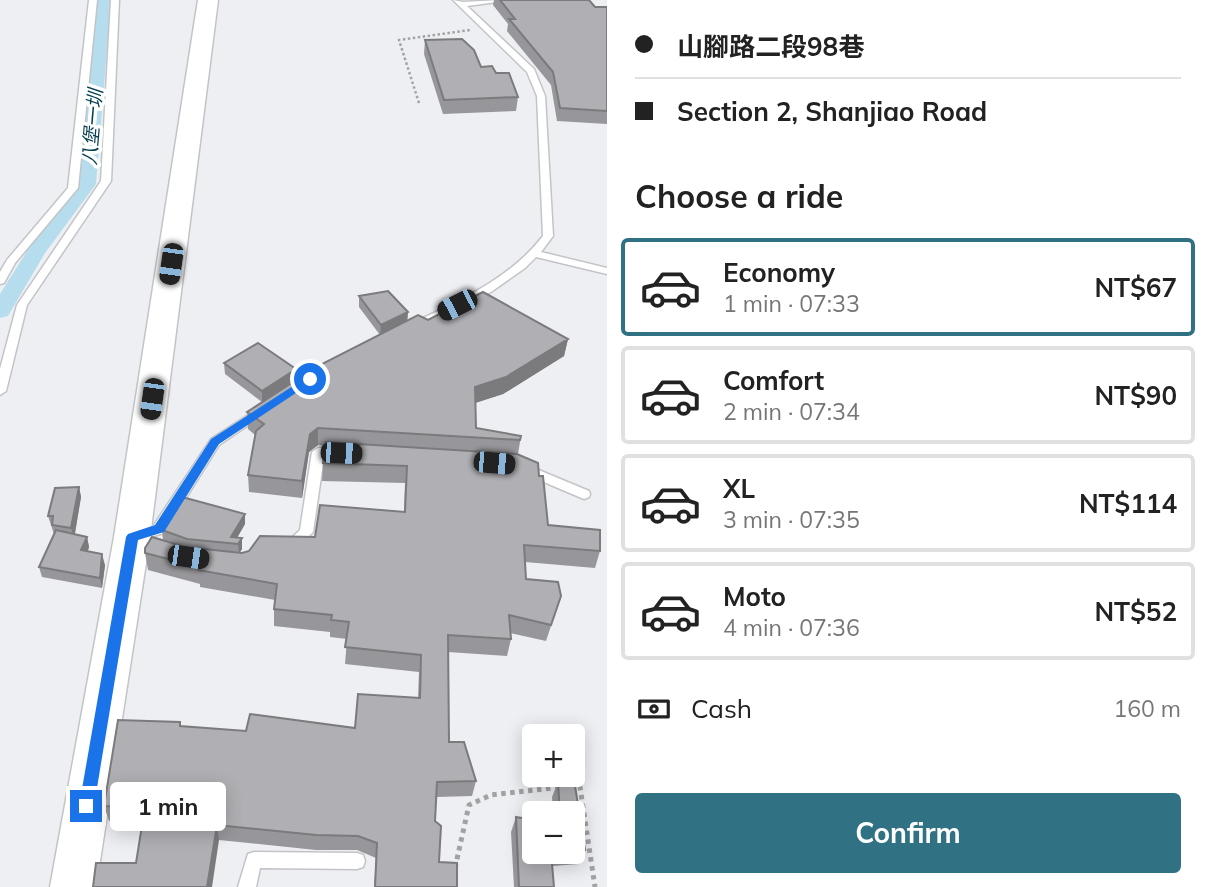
<!DOCTYPE html>
<meta charset="utf-8">
<style>
:root{--surface:#fff;--page:#f2f2f2;--text:#222;--muted:#767676;--line:#e0e0e0;--accent:#307284}
body{margin:0;font-family:Mulish,"Noto Sans TC",sans-serif;background:var(--page);color:var(--text);height:100vh;display:flex;flex-direction:column;font-size:26px;white-space:nowrap}
*{box-sizing:border-box;margin:0}
p{font-size:23px;color:var(--muted)}
.icon{flex:none;width:38px;height:38px;fill:none;stroke:currentColor;stroke-width:2;stroke-linecap:round;stroke-linejoin:round}
.map{position:relative;flex:1;overflow:hidden}
.side{display:flex;flex-direction:column;background:var(--surface);width:602px}
.side>*{flex:none}
.hud{display:grid;align-content:center;height:154px;padding:0 28px;background:var(--surface)}
.fabs{position:absolute;left:522px;top:724px;display:grid;gap:14px}
.fabs a{display:grid;place-items:center;width:63px;height:63px;border-radius:7px;background:var(--surface);box-shadow:0 4px 18px #0003;font-size:35px}
.end{position:absolute;width:32px;height:32px;margin:-16px;border:9px solid #1a73e8;background:#fff;box-shadow:0 0 0 4px #fff}
.from{border-radius:50%}
.bubble{position:absolute;height:49px;border-radius:7px;background:var(--surface);box-shadow:0 4px 18px #0003;font-size:23px;font-weight:700;line-height:49px;text-align:center}
.car{position:absolute;width:21px;height:42px;margin:-21px -10px;border-radius:9px;box-shadow:0 0 5px 2px #0007;background:linear-gradient(#222 24%,#8ab4d8 0 40%,#222 0 76%,#8ab4d8 0 86%,#222 0)}
.hud b{display:flex;align-items:center;gap:24px;height:66px;font-size:26px}
.hud b+b{border-top:2px solid var(--line)}
.hud i{width:18px;height:18px;background:var(--text)}
ul{padding:0;list-style:none}
li{display:flex;align-items:center;gap:21px;height:98px;margin:0 14px 10px;padding:0 14px;border:4px solid var(--line);border-radius:7px}
li div{flex:1}
li b{display:block;font-size:26px}
li em{font-style:normal;font-weight:700}
li.on{border-color:var(--accent)}
li>.icon{width:63px;height:63px;stroke-width:1.5}
h2{padding:0 28px;font-size:32px;line-height:84px}
.pay{display:flex;align-items:center;gap:18px;height:77px;padding:0 28px;font-size:26px}
.pay p{margin-inline-start:auto}
.action{display:flex;gap:14px;margin-top:auto;padding:14px 28px}
.action a{flex:1;height:80px;border-radius:7px;background:var(--accent);color:#fff;font-size:28px;font-weight:700;line-height:80px;text-align:center}
main{display:flex;flex:1;min-height:0}
.map>svg:first-child{display:block}
</style>
<main>
<div class="map">
<svg width="607" height="887" viewBox="0 0 607 887">
<rect width="100%" height="100%" fill="#eeeff2"/>
<g fill="none" stroke-linecap="round" stroke-linejoin="round">
<!-- canal -->
<path fill="#b5dded" fill-rule="evenodd" d="M 97,0 L 111,0 L 96,184 L 45,253 L 8,316 L 0,318 L 0,294 L 29,248 L 78,184 Z"/>
<defs>
<path id="service" d="M 89,0 L 97,0 L 78,188 L 15,263 L 4,283 L 0,284 L 0,272 L 7,260 L 68,188 Z
M 111,0 L 119,0 L 111,181 L 27,305 L 6,391 L 0,395 L 0,369 L 17,305 L 101,181 Z
M 453,0 L 463,2 L 501,0 L 497,2 L 467,6 L 534,69 L 545,96 L 553,236 L 541,252 L 607,268 L 607,274 L 536,257 L 525,268 L 491,292 L 413,331 L 409,329 L 408,327 L 409,325 C 458,301 509,280 543,236 L 537,96 L 527,72 Z
M 259,408 L 265,412 L 263,415 L 219,445 L 164,533 L 136,541 L 131,540 L 129,536 L 131,532 L 154,525 L 211,439 Z
M 318,448 L 341,448 L 347,452 L 341,456 L 324,456 L 313,532 L 296,549 L 291,550 L 286,549 L 284,545 L 300,530 L 312,452 Z
M 529,466 L 589,491 L 590,494 L 589,497 L 584,499 L 525,474 L 523,471 L 525,468 Z
M 254,852 L 357,853 L 363,855 L 365,861 L 363,867 L 357,869 L 260,868 L 256,887 L 238,887 L 248,854 Z"/>
<path id="secondary" d="M 198,0 L 218,0 L 150,537 L 96,887 L 50,887 L 114,537 Z"/>
</defs>
<!-- service casing -->
<use href="#service" stroke="#c3c4c7" stroke-width="3"/>
<!-- secondary casing -->
<use href="#secondary" stroke="#c3c4c7" stroke-width="3"/>
<!-- path-far1 -->
<path stroke="#a2a2a4" stroke-width="2.5" stroke-dasharray="2.5 2.5" stroke-linecap="butt" d="M 419,103 L 399,40 L 470,30"/>
<!-- path -->
<path stroke="#a2a2a4" stroke-width="5" stroke-dasharray="4.5 4.5" stroke-linecap="butt" d="M 570,787 L 580,787 L 595,887
M 455,868 L 469,805 L 491,795 L 561,787"/>
<!-- service -->
<use href="#service" fill="#fff" fill-rule="evenodd"/>
<!-- secondary -->
<use href="#secondary" fill="#fff" fill-rule="evenodd"/>
</g>
<!-- wall -->
<path fill="#97979b" d="M 494,0 L 589,0 L 595,7 L 607,7 L 607,124 L 557,121 L 551,85 L 507,31 L 508,24 L 493,5 Z
M 425,40 L 496,73 L 518,97 L 516,111 L 443,114 L 424,54 Z
M 359,296 L 408,312 L 407,321 L 428,320 L 568,339 L 564,356 L 503,394 L 475,403 L 476,428 L 521,436 L 518,454 L 539,476 L 548,525 L 600,551 L 595,568 L 525,562 L 526,579 L 561,596 L 546,641 L 510,633 L 511,639 L 507,656 L 448,652 L 449,742 L 476,781 L 472,796 L 436,797 L 435,821 L 439,862 L 457,887 L 374,887 L 376,858 L 357,850 L 316,850 L 219,840 L 136,863 L 143,822 L 109,821 L 104,806 L 180,726 L 246,731 L 355,728 L 418,698 L 419,672 L 345,664 L 347,639 L 330,637 L 330,632 L 274,626 L 274,609 L 275,600 L 200,587 L 200,584 L 148,570 L 145,553 L 163,540 L 162,530 L 245,524 L 237,538 L 242,538 L 242,549 L 239,553 L 242,553 L 315,537 L 404,512 L 405,483 L 322,481 L 323,463 L 325,446 L 318,445 L 309,452 L 302,498 L 249,492 L 248,475 L 255,435 L 248,429 L 247,412 L 262,402 L 225,374 L 224,363 L 296,369 L 296,380 L 380,335 L 359,307 Z
M 79,487 L 81,497 L 75,534 L 87,537 L 89,547 L 88,551 L 105,565 L 102,588 L 42,577 L 39,567 L 54,534 L 48,516 Z
M 574,779 L 585,850 L 579,864 L 552,866 L 554,887 L 514,887 L 511,832 L 516,817 L 534,820 L 534,852 L 572,852 L 572,814 L 553,814 L 552,797 L 558,782 Z"/>
<!-- shaded-wall -->
<path fill="#7b7b7e" d="M 408,312 L 407,323 L 380,336 L 381,325 Z
M 568,339 L 564,356 L 503,394 L 472,404 L 475,387 Z
M 296,369 L 296,380 L 262,402 L 262,391 Z
M 318,428 L 318,445 L 309,452 L 302,498 L 302,481 L 310,434 Z
M 79,487 L 81,497 L 74,538 L 71,528 Z
M 245,514 L 245,524 L 234,543 L 231,537 Z
M 87,537 L 89,547 L 84,560 L 81,550 Z
M 242,538 L 242,549 L 239,554 L 238,544 Z
M 102,554 L 105,565 L 102,588 L 100,578 Z
M 217,825 L 219,840 L 212,887 L 207,887 Z"/>
<!-- building -->
<path fill="#b0b0b4" stroke="#7b7b7e" stroke-width="2" d="M 500,0 L 589,0 L 595,7 L 607,7 L 607,111 L 560,108 L 553,72 L 509,19 L 515,19 Z
M 462,39 L 474,50 L 481,67 L 492,66 L 496,73 L 509,73 L 518,97 L 444,100 L 425,40 Z
M 388,291 L 408,312 L 381,325 L 359,296 Z
M 483,292 L 568,339 L 506,377 L 475,387 L 476,428 L 521,436 L 520,440 L 318,428 L 310,434 L 302,481 L 248,475 L 256,431 L 264,424 L 247,412 L 316,367 L 418,315 L 428,320 Z
M 258,343 L 296,369 L 262,391 L 224,363 Z
M 326,442 L 517,454 L 538,463 L 539,476 L 543,476 L 548,525 L 600,530 L 600,551 L 524,545 L 526,579 L 558,582 L 561,596 L 551,625 L 509,615 L 511,639 L 448,635 L 449,742 L 464,742 L 476,781 L 437,782 L 435,821 L 441,826 L 439,862 L 457,863 L 457,887 L 375,887 L 377,843 L 358,836 L 316,835 L 217,825 L 207,887 L 93,887 L 96,863 L 136,863 L 145,807 L 104,806 L 118,720 L 180,722 L 180,726 L 246,731 L 250,714 L 355,728 L 358,694 L 420,698 L 421,655 L 345,647 L 349,622 L 331,620 L 332,615 L 274,609 L 277,584 L 198,570 L 199,567 L 145,553 L 145,548 L 152,537 L 185,547 L 242,553 L 249,551 L 260,536 L 315,537 L 320,505 L 405,512 L 407,466 L 323,463 Z
M 79,487 L 71,528 L 52,525 L 53,516 L 48,516 L 55,488 Z
M 182,497 L 245,514 L 231,537 L 242,538 L 238,544 L 187,539 L 162,530 Z
M 56,530 L 87,537 L 81,550 L 102,554 L 100,578 L 39,567 Z
M 574,779 L 585,850 L 572,851 L 572,814 L 560,814 L 558,782 Z
M 516,817 L 534,820 L 534,852 L 551,852 L 554,887 L 519,887 Z"/>
<!-- route -->
<path fill="#1a73e8" d="M 310,375 L 316,379 L 314,381 L 219,444 L 164,532 L 138,540 L 94,806 L 92,811 L 81,811 L 79,806 L 126,537 L 128,534 L 155,525 L 211,439 Z"/>
<g text-anchor="middle" stroke-width="7" stroke-linejoin="round" paint-order="stroke">
<!-- far-water labels -->
<g font-size="19" font-style="italic" fill="#033e50" stroke="#fff">
<text transform="translate(92 127) rotate(-85)" y="7">八堡一圳</text>
</g>
</g>
</svg>
<div class="fabs">
<a>+</a>
<a>−</a>
</div>
<i class="end from" style="left:310px;top:379px"></i>
<i class="end" style="left:86px;top:806px"></i>
<div class="bubble" style="left:110px;top:782px;width:116px">1 min</div>
<i class="car" style="left:171px;top:264px;rotate:188deg"></i>
<i class="car" style="left:457px;top:305px;rotate:243deg"></i>
<i class="car" style="left:152px;top:399px;rotate:188deg"></i>
<i class="car" style="left:341px;top:453px;rotate:92deg"></i>
<i class="car" style="left:494px;top:463px;rotate:95deg"></i>
<i class="car" style="left:188px;top:557px;rotate:98deg"></i>
</div>
<section class="side">
<div class="hud">
<b><i class="from"></i>山腳路二段98巷</b>
<b><i></i>Section 2, Shanjiao Road</b>
</div>
<h2>Choose a ride</h2>
<ul>
<li class="on"><svg class="icon" aria-label="car" viewBox="0 0 24 24"><path d="M5 17H2v-5l4-1 3-4h7l3 4 3 1v5h-3M9 17h6M6 11h13"/><circle cx="7" cy="17" r="2"/><circle cx="17" cy="17" r="2"/></svg><div><b>Economy</b><p>1 min · 07:33</p></div><em>NT$67</em></li>
<li><svg class="icon" aria-label="car" viewBox="0 0 24 24"><path d="M5 17H2v-5l4-1 3-4h7l3 4 3 1v5h-3M9 17h6M6 11h13"/><circle cx="7" cy="17" r="2"/><circle cx="17" cy="17" r="2"/></svg><div><b>Comfort</b><p>2 min · 07:34</p></div><em>NT$90</em></li>
<li><svg class="icon" aria-label="car" viewBox="0 0 24 24"><path d="M5 17H2v-5l4-1 3-4h7l3 4 3 1v5h-3M9 17h6M6 11h13"/><circle cx="7" cy="17" r="2"/><circle cx="17" cy="17" r="2"/></svg><div><b>XL</b><p>3 min · 07:35</p></div><em>NT$114</em></li>
<li><svg class="icon" aria-label="car" viewBox="0 0 24 24"><path d="M5 17H2v-5l4-1 3-4h7l3 4 3 1v5h-3M9 17h6M6 11h13"/><circle cx="7" cy="17" r="2"/><circle cx="17" cy="17" r="2"/></svg><div><b>Moto</b><p>4 min · 07:36</p></div><em>NT$52</em></li>
</ul>
<div class="pay"><svg class="icon" aria-label="cash" viewBox="0 0 24 24"><path d="M3 7h18v10H3z"/><circle cx="12" cy="12" r="2"/></svg>Cash<p>160 m</p></div>
<div class="action"><a>Confirm</a></div>
</section>
</main>
